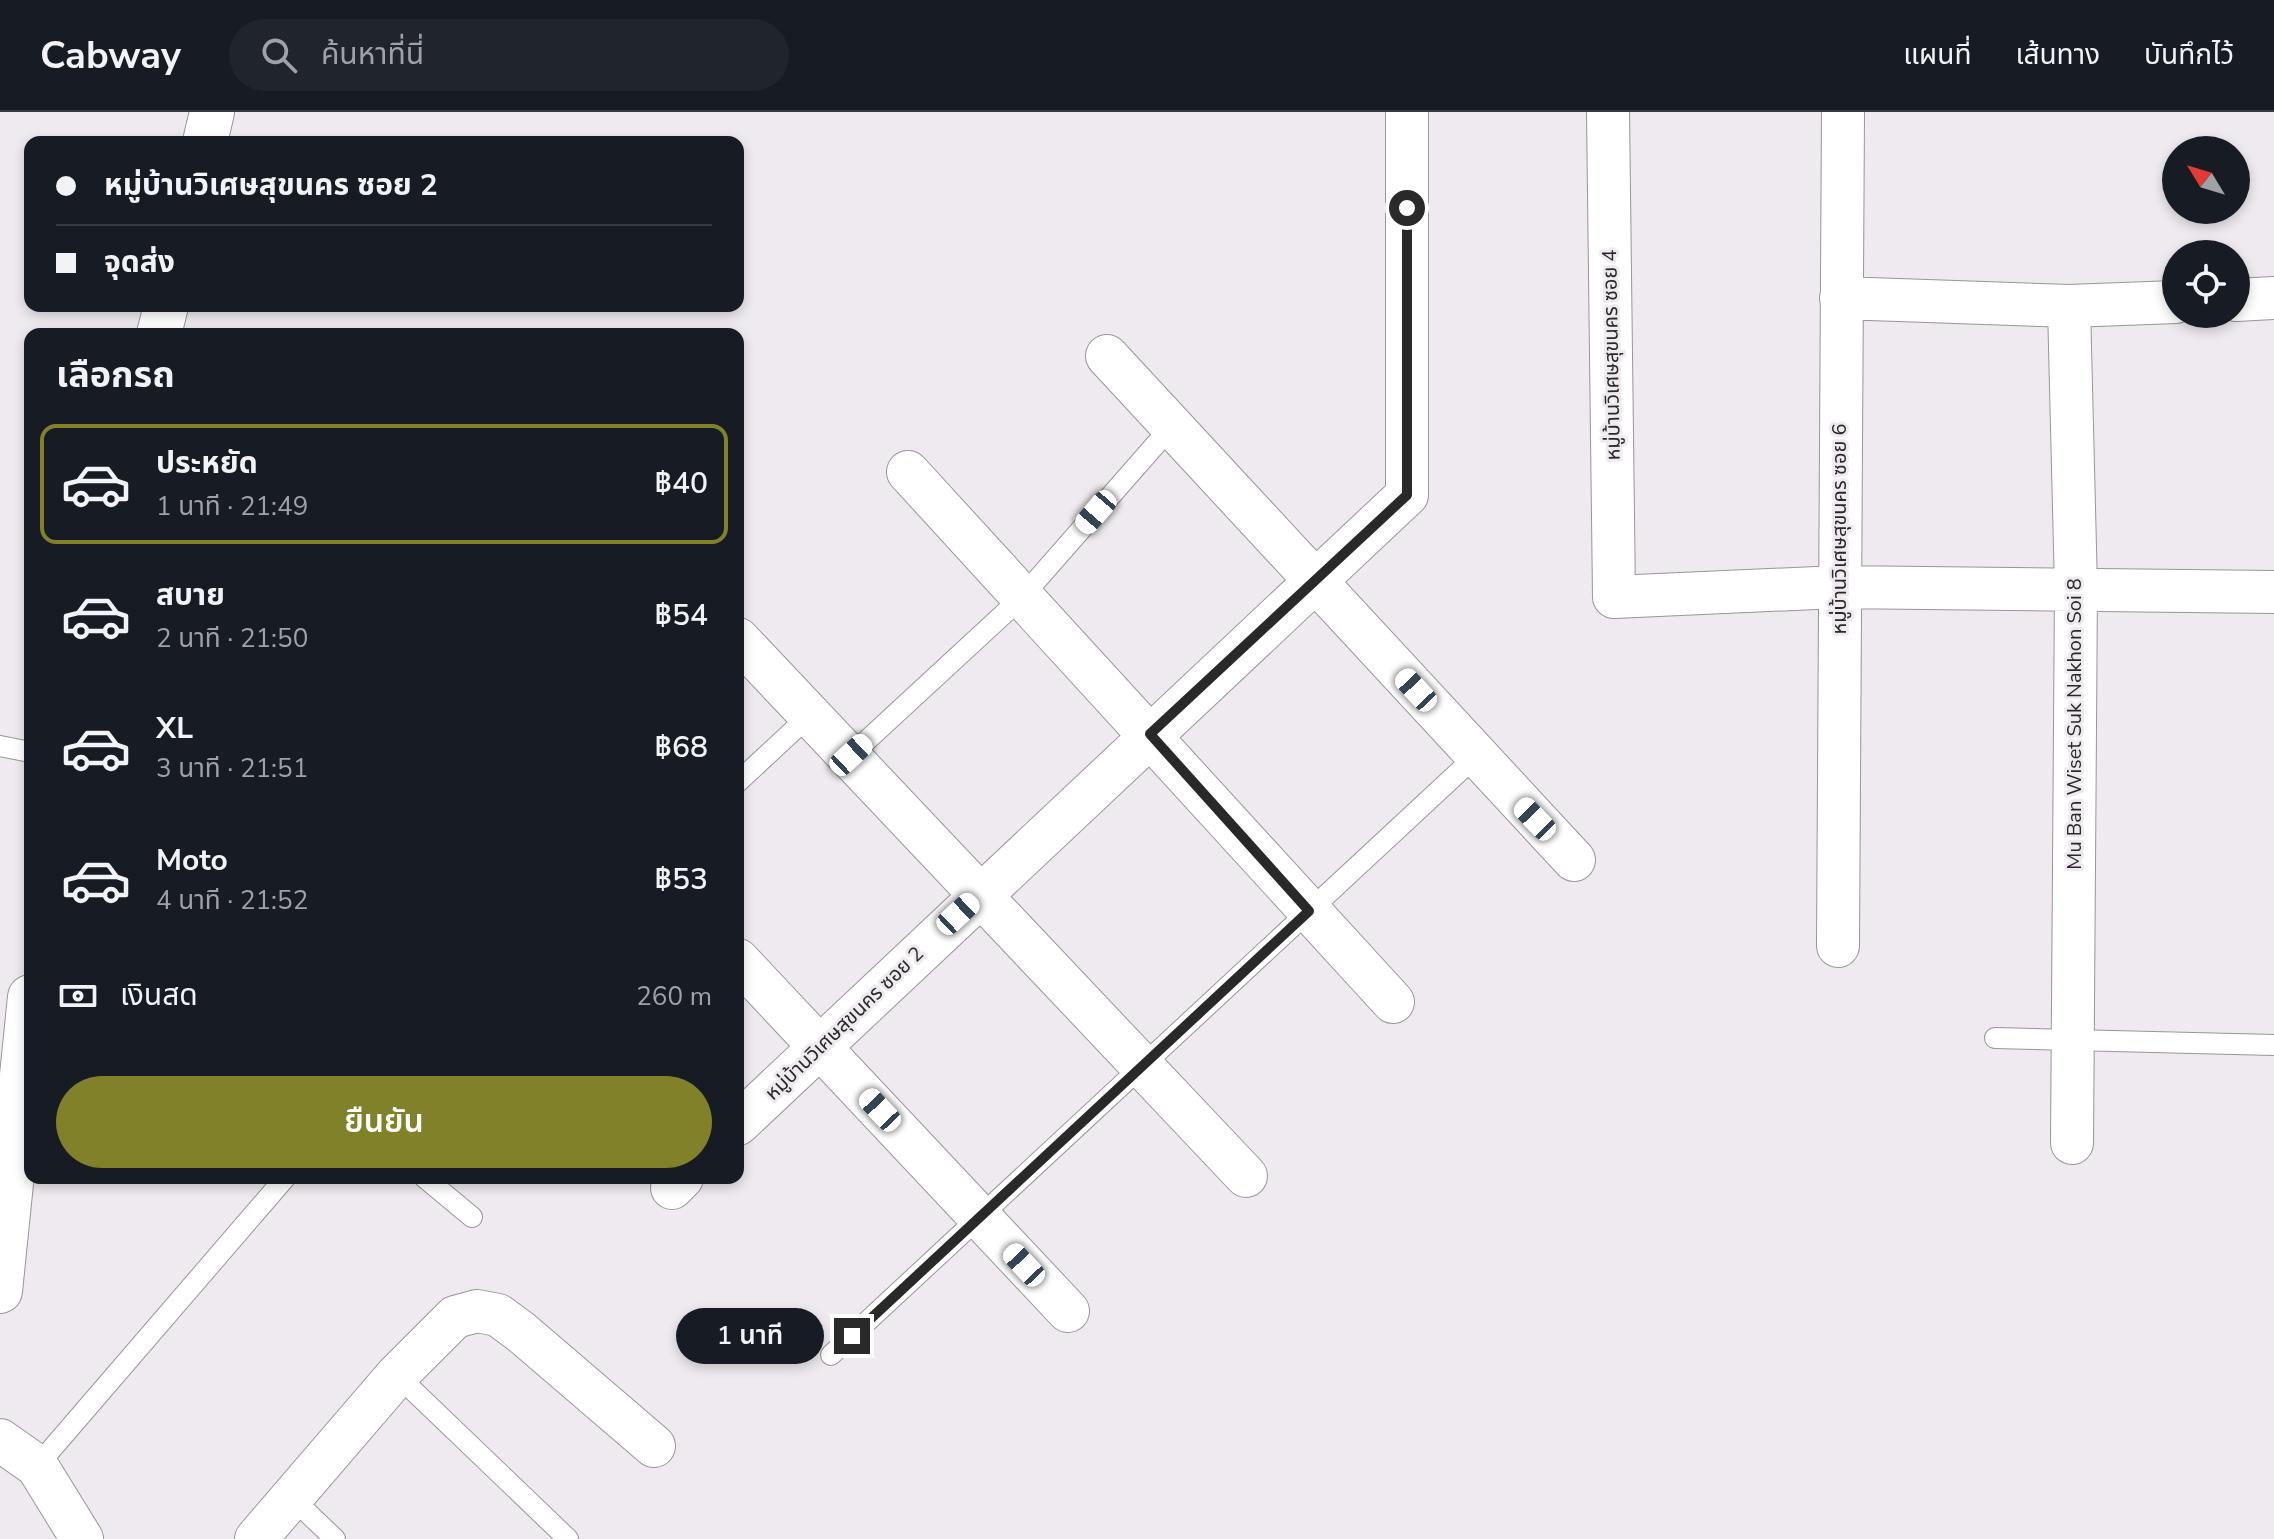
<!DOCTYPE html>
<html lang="th">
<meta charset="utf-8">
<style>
:root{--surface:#171b24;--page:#20242c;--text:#f1f3f6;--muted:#9ea1a6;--line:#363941;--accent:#81812a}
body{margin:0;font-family:"Nunito Sans","Noto Sans Thai",sans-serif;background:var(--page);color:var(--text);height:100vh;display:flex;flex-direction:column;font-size:30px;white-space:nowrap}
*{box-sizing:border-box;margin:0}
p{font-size:26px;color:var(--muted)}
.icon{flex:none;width:44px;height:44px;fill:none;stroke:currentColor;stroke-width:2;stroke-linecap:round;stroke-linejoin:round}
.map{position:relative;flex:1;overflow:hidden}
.side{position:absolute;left:24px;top:216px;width:720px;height:856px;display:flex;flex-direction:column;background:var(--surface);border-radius:16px;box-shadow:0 4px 12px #0003}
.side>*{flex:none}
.banner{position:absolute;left:24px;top:24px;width:720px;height:176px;border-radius:16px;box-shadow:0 4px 12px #0003;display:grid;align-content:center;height:176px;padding:0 32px;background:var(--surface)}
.needle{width:52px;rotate:308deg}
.controls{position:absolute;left:2162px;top:24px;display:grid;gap:16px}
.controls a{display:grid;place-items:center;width:88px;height:88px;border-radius:50%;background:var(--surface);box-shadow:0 4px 12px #0003;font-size:40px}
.end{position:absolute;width:36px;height:36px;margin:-18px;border:10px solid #2a292a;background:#fff;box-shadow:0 0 0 4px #fff}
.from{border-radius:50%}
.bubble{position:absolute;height:56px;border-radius:28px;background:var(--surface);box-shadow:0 4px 12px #0003;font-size:26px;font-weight:600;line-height:56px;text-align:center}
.car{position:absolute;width:24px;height:48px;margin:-24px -12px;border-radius:10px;box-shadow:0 0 6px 2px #0007;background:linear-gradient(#fff 24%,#345 0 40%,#fff 0 76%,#345 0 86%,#fff 0)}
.banner b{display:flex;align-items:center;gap:28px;height:76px;font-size:30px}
.banner b+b{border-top:2px solid var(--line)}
.banner i{width:20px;height:20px;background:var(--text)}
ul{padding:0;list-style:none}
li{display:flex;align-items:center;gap:24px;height:120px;margin:0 16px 12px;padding:0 16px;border:4px solid transparent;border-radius:16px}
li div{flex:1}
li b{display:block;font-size:30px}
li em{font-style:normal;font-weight:600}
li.selected{border-color:var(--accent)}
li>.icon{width:72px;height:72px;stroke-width:1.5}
h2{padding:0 32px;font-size:36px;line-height:96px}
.pay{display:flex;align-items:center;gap:20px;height:88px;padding:0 32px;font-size:30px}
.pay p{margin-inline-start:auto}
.primary-button{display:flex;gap:16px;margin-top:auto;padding:16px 32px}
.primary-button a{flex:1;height:92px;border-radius:48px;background:var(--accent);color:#fff;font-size:32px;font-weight:600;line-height:92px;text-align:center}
header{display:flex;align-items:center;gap:48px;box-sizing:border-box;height:112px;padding:0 40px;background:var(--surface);border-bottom:2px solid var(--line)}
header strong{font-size:38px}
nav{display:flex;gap:44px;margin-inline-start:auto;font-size:28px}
.search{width:560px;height:72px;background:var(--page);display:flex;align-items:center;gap:20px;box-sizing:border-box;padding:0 28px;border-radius:44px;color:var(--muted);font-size:30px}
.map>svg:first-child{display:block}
</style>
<header>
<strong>Cabway</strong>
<div class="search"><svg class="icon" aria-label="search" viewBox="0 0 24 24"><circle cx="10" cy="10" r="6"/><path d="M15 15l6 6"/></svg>ค้นหาที่นี่</div>
<nav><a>แผนที่</a><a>เส้นทาง</a><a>บันทึกไว้</a></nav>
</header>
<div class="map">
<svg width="2274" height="1427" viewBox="0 0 2274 1427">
<rect width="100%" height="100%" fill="#eeeaef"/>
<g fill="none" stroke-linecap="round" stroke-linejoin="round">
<defs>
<path id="lane" d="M 0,634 L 30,640
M 851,643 L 1021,486 L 1171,315
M 738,670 L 810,603
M 1995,926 L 2274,933
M 425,1066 L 472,1105
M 831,1243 L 1476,644
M 397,1263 L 568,1427
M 37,1354 L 285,1066
M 291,1385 L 335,1427"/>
<path id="street" d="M 1608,0 L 1614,485 L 1838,475 L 2274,480
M 1841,186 L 2069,194 L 2176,190
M 2236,188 L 2274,186
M 2069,194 L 2076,476 L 2072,1031
M 1107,244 L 1574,748
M 908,360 L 1393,890
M 738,527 L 1246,1064
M 1838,834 L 1843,0
M 738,848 L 1068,1199
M 738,1012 L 1407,383 L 1407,0
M 672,1076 L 682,1066
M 0,1328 L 37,1354 L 82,1427
M 256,1427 L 397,1263 L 455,1205 L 477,1199 L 498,1203 L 521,1220 L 654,1334"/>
<path id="secondary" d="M 205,30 L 212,0
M 159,222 L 166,194
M 0,1179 L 30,885"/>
</defs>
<!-- lane casing -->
<use href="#lane" stroke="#999599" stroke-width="22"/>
<!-- street casing -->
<use href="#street" stroke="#999599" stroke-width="44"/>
<!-- secondary casing -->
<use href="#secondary" stroke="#999599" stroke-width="46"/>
<!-- lane -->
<use href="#lane" stroke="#fff" stroke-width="20"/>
<!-- street -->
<use href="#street" stroke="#fff" stroke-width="42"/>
<!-- secondary -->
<use href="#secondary" stroke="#fff" stroke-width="44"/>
</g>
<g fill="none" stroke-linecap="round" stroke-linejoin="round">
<!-- route -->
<path stroke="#2a292a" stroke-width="10" d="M 852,1224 L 1309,799 L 1150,622 L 1407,383 L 1407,96"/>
</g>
<g text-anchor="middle" stroke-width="6" stroke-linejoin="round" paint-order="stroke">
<!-- street labels -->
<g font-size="20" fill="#2a292a" stroke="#eeeaef">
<text transform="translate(1611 243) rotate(-91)" y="7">หมู่บ้านวิเศษสุขนคร ซอย 4</text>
<text transform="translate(1839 417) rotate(-90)" y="7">หมู่บ้านวิเศษสุขนคร ซอย 6</text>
<text transform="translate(2074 612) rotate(-90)" y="7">Mu Ban Wiset Suk Nakhon Soi 8</text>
<text transform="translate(844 911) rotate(-44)" y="7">หมู่บ้านวิเศษสุขนคร ซอย 2</text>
</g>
</g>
</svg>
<div class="controls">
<a><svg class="needle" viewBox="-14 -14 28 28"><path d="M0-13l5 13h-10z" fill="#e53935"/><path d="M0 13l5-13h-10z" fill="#9ea1a6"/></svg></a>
<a><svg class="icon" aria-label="locate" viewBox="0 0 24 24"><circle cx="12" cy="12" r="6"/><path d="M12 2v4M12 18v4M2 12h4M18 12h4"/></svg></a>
</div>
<i class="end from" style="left:1407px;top:96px"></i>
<i class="end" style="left:852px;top:1224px"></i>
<div class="bubble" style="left:676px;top:1196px;width:148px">1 นาที</div>
<i class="car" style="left:1096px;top:400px;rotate:221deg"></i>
<i class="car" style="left:1416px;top:578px;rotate:317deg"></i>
<i class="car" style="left:851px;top:643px;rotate:47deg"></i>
<i class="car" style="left:1535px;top:707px;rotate:316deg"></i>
<i class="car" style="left:958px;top:802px;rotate:47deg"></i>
<i class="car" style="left:880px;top:998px;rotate:317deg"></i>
<i class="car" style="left:1024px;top:1153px;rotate:317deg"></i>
<div class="banner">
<b><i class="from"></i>หมู่บ้านวิเศษสุขนคร ซอย 2</b>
<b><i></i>จุดส่ง</b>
</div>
<section class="side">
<h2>เลือกรถ</h2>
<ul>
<li class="selected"><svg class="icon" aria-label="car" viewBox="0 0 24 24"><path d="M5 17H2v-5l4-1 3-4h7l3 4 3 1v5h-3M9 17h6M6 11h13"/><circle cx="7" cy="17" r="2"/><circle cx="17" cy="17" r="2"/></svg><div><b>ประหยัด</b><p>1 นาที · 21:49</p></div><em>฿40</em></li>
<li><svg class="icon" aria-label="car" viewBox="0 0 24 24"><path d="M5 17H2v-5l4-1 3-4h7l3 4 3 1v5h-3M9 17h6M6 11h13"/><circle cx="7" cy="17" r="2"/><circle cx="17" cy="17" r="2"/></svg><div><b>สบาย</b><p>2 นาที · 21:50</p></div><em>฿54</em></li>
<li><svg class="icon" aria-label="car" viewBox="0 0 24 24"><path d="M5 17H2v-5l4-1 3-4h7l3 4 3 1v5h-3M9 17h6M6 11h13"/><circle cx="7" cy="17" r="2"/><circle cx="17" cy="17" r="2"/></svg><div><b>XL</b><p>3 นาที · 21:51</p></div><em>฿68</em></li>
<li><svg class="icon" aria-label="car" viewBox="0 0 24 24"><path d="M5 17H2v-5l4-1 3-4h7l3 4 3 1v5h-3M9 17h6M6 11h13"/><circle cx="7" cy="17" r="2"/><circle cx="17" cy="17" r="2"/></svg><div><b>Moto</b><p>4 นาที · 21:52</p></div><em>฿53</em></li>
</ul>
<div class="pay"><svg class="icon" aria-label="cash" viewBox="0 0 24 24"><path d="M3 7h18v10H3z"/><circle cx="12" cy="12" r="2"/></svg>เงินสด<p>260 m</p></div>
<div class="primary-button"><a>ยืนยัน</a></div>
</section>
</div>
